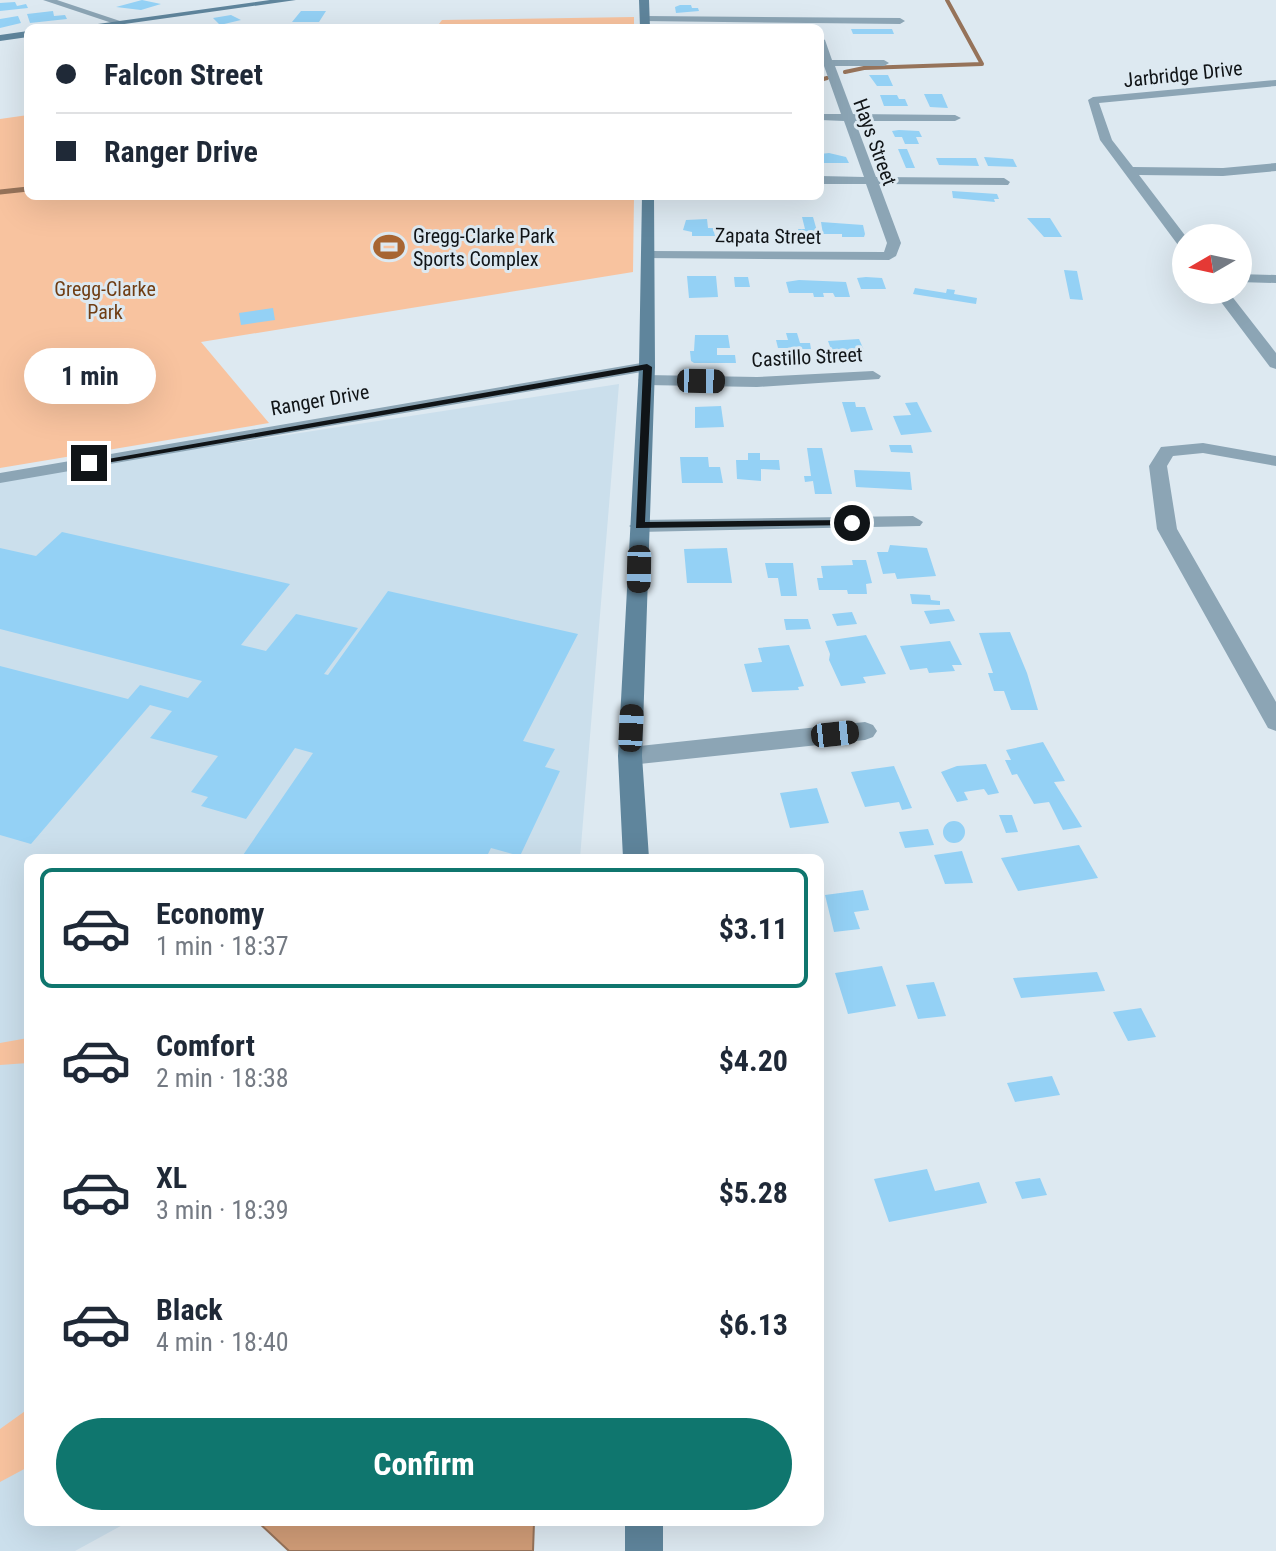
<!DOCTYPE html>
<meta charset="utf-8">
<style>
:root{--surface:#fff;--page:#f2f2f3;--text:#1f2937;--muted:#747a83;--line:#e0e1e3;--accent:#0f766e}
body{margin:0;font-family:"Roboto Condensed",sans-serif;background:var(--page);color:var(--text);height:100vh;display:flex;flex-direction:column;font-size:30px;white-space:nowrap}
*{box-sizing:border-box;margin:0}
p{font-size:26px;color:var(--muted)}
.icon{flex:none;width:44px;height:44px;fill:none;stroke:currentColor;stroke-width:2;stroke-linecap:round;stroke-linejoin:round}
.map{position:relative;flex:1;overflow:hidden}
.drawer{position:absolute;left:24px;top:854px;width:800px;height:672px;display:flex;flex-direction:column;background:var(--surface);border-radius:12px;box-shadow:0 8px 32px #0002}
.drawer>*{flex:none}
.guide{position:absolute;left:24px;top:24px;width:800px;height:176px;border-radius:12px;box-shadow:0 8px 32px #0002;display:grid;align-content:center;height:176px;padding:0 32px;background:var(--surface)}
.needle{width:52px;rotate:261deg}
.buttons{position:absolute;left:1172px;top:224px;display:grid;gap:16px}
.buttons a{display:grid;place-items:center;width:80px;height:80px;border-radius:50%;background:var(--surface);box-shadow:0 8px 32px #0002;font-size:40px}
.end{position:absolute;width:36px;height:36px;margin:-18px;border:10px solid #101417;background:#fff;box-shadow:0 0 0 4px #fff}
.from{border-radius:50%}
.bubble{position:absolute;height:56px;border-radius:28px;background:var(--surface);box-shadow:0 8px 32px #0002;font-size:26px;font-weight:700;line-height:56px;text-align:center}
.car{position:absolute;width:24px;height:48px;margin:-24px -12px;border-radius:10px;box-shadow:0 0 6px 2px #0007;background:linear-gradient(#222 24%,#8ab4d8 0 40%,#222 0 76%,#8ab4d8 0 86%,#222 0)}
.guide b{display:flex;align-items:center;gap:28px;height:76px;font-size:30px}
.guide b+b{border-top:2px solid var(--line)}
.guide i{width:20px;height:20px;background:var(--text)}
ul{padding:14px 0 0;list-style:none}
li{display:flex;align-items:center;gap:24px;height:120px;margin:0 16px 12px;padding:0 16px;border:4px solid transparent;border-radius:12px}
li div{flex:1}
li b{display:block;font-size:30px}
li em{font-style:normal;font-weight:700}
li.selected{border-color:var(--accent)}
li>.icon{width:72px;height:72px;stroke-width:1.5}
.action{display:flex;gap:16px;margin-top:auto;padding:16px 32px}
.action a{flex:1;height:92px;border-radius:48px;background:var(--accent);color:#fff;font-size:32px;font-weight:700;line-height:92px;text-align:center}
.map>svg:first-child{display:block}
</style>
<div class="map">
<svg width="1276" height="1551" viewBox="0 0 1276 1551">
<rect width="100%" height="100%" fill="#dde9f1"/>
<!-- built -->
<path fill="#cbdfec" d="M 619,384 L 580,858 L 28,858 L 28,1522 L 128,1522 L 75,1551 L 0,1551 L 0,479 Z"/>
<!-- green -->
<path fill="#f8c39f" d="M 634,17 L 634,28 L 436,28 L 442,20 Z
M 28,115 L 28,196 L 634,196 L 633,272 L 201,342 L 269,423 L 0,468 L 0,119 Z
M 28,1038 L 28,1063 L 0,1065 L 0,1043 Z
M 28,1409 L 28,1467 L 0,1482 L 0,1429 Z"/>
<!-- water -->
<path fill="#d09c77" stroke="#96735a" stroke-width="2" d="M 258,1522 L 534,1522 L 533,1551 L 289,1551 Z"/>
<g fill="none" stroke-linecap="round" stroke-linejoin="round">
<!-- stream-far1 -->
<path stroke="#96735a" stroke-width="4" d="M 845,72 L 864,68 L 982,64 L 947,0
M 820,80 L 827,78"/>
<!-- stream -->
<path stroke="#96735a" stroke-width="5" d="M 0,192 L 28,189"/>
</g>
<!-- building -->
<path fill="#94d1f5" d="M 142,0 L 161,4 L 141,10 L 116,7 Z
M 15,2 L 17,6 L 26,4 L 28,8 L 0,11 L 0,3 Z
M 680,5 L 691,5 L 692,8 L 698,8 L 699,11 L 676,13 L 675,7 Z
M 53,11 L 54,16 L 65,15 L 67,19 L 30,23 L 27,14 Z
M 301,11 L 326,11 L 319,22 L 292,22 Z
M 231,15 L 241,20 L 220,25 L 213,18 Z
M 18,16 L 21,23 L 0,28 L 0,19 Z
M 851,29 L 892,29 L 894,34 L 853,34 Z
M 869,75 L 888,75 L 893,86 L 877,86 Z
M 924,94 L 942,94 L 948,108 L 930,107 Z
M 880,95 L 897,95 L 899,99 L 905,99 L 908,106 L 884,106 Z
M 899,130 L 919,131 L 922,137 L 916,137 L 919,144 L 905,144 L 902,137 L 895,137 L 892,131 Z
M 898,149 L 907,149 L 915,168 L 906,168 Z
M 829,153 L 846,157 L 849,163 L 821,163 L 820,154 Z
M 984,157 L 1013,159 L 1017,167 L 988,166 Z
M 936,158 L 976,158 L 979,166 L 939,165 Z
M 952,191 L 997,194 L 999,199 L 994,199 L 995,202 L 953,198 Z
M 802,217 L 813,217 L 819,238 L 801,238 L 798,229 L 805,229 Z
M 1027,218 L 1050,218 L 1062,237 L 1044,237 Z
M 707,219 L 708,228 L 713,228 L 715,236 L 692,236 L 692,232 L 683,230 L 686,220 Z
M 821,222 L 863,225 L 865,234 L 864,237 L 842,237 L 842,234 L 823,234 Z
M 1064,270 L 1077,271 L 1083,300 L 1070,299 Z
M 687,276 L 716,276 L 718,297 L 689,298 Z
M 734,277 L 748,277 L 750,287 L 735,287 Z
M 866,277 L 882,278 L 886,289 L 861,289 L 857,278 Z
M 799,280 L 846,282 L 850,297 L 835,297 L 833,293 L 823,293 L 824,297 L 814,297 L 813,293 L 789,293 L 786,282 Z
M 915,288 L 946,293 L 947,289 L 955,290 L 954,294 L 977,298 L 976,304 L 913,294 Z
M 273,308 L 275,320 L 241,325 L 239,313 Z
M 786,333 L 797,333 L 800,343 L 810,343 L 811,349 L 801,349 L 802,355 L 792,355 L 790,348 L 778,348 L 776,340 L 788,340 Z
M 695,335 L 728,335 L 730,348 L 717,348 L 717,355 L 735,355 L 736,363 L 694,363 L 691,361 L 690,351 L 694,351 Z
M 859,339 L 864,350 L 832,352 L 828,341 Z
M 842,402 L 855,402 L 856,407 L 865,407 L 873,430 L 851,432 Z
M 917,402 L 932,432 L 901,435 L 893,416 L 911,415 L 905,403 Z
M 721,406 L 724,427 L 695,428 L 695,407 Z
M 889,445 L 911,445 L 913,453 L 891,452 Z
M 807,448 L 822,448 L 832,494 L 815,494 L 813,481 L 805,482 L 804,476 L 811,476 Z
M 748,453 L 760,453 L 760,460 L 779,460 L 780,470 L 761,469 L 761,481 L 737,479 L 736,460 L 748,460 Z
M 680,457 L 708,457 L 709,467 L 720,467 L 723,483 L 682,483 Z
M 854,470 L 910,472 L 912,490 L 856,487 Z
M 62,532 L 290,584 L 241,645 L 266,651 L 296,614 L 358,628 L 324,674 L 328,675 L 388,591 L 578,634 L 523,741 L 555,749 L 545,767 L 560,771 L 520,856 L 491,848 L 486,858 L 241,858 L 313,753 L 295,748 L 246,819 L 201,806 L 208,797 L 191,792 L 218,756 L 150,738 L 172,711 L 150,705 L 31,844 L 0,835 L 0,666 L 128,699 L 140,685 L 188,698 L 202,681 L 0,629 L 0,548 L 36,556 Z
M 890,545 L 927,548 L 936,576 L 897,579 L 895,573 L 883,574 L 877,552 L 888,552 Z
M 727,548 L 732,583 L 687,583 L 684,549 Z
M 852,560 L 866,560 L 872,583 L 866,584 L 867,594 L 848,594 L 847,590 L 819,590 L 817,578 L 823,578 L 821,566 L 853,565 Z
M 765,563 L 793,563 L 797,596 L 781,596 L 778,578 L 768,578 Z
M 910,594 L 930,595 L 931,600 L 940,601 L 940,605 L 912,604 Z
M 949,609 L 955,621 L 930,624 L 924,611 Z
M 852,612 L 857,624 L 837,626 L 832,614 Z
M 784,619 L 808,619 L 811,629 L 786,630 Z
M 1010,632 L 1027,673 L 1038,710 L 1011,710 L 1004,691 L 994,691 L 988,673 L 993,673 L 979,633 Z
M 866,635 L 886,674 L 863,677 L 866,683 L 841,686 L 829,660 L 830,654 L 825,641 Z
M 950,641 L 962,665 L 952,665 L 955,671 L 929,673 L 927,668 L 910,670 L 900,646 Z
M 789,645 L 804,686 L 798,687 L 799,690 L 752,692 L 744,664 L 762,662 L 758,648 Z
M 1043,742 L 1065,781 L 1054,782 L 1082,827 L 1063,830 L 1049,802 L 1034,804 L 1017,774 L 1012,775 L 1005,760 L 1011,760 L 1006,750 Z
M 986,764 L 999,793 L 988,795 L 984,789 L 964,792 L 968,800 L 957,802 L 941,772 L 957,766 Z
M 894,766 L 912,808 L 902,810 L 899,802 L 865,807 L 851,772 Z
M 817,788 L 829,823 L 790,828 L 780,793 Z
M 999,815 L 1012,815 L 1018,832 L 1006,833 Z
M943 832a11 11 0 1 1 22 0a11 11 0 1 1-22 0Z
M 928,829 L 934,845 L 905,848 L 899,832 Z
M 1079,845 L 1098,878 L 1018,891 L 1001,858 Z
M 962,851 L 973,883 L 945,884 L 934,855 Z
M 863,890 L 869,910 L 854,912 L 860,929 L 834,932 L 825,895 Z
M 882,966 L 896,1006 L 848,1014 L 835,973 Z
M 1097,972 L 1105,991 L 1021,998 L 1013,978 Z
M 934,982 L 946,1016 L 918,1019 L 906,985 Z
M 1141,1008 L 1156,1037 L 1128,1041 L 1113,1012 Z
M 1052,1076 L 1060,1095 L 1015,1102 L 1007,1083 Z
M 927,1169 L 935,1191 L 979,1182 L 987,1203 L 889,1222 L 874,1179 Z
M 1040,1178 L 1047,1195 L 1022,1199 L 1015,1182 Z"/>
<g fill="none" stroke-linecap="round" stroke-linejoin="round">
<!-- street -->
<path fill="#8ca5b5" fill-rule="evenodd" d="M 43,0 L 57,0 L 123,22 L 115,24 Z
M 645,16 L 900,18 L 905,21 L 900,24 L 642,21 Z
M 820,37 L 825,40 L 832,60 L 884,60 L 889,63 L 884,66 L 835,66 L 853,114 L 955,115 L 961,118 L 955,121 L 855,121 L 876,177 L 1004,178 L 1010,182 L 1008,185 L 879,184 L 901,243 L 896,256 L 889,260 L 643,258 L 643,252 L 648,251 L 884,252 L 887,243 L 866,184 L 820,184 L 820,176 L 864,177 L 844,121 L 820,120 L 820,114 L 841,114 L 824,66 L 820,66 Z
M 1276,80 L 1276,86 L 1099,103 L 1112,140 L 1133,167 L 1223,168 L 1276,163 L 1276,171 L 1223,176 L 1139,175 L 1187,238 L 1186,250 L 1181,249 L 1100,140 L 1088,100 L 1093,97 Z
M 1238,274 L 1276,275 L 1276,283 L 1238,282 Z
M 1212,290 L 1227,290 L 1276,353 L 1276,369 L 1270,367 Z
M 647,362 L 655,367 L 653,370 L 0,483 L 0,473 Z
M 873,371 L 881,376 L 879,379 L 757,387 L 646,385 L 638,380 L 646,375 L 757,377 Z
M 1203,443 L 1276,456 L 1276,466 L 1203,453 L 1173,456 L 1167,466 L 1177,529 L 1276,702 L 1276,731 L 1268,728 L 1157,529 L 1149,466 L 1161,447 Z
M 913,516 L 923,522 L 920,526 L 639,532 L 629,526 L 639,520 Z
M 865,722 L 873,725 L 877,731 L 873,737 L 865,740 L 630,765 L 622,762 L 618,756 L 622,750 L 630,747 Z"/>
<!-- secondary -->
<path fill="#5f859c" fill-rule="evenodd" d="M 270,0 L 296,0 L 96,28 L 69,28 Z
M 639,0 L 649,0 L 650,28 L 640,28 Z
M 28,31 L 28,37 L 0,41 L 0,35 Z
M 642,196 L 654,196 L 655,367 L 642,756 L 649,858 L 623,858 L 618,756 L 639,367 Z
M 625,1522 L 663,1522 L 663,1551 L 625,1551 Z"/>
</g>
<!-- route -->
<path fill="#101417" d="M 647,364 L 652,367 L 645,522 L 852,520 L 857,523 L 856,525 L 636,528 L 643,370 L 89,466 L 85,463 Z"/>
<!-- icons -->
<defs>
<symbol id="stadium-bare" viewBox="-9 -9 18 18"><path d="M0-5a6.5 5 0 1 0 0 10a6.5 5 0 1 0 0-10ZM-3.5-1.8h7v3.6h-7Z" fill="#a76532" stroke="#dde9f1" stroke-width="2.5" paint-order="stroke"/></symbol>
</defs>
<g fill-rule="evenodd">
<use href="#stadium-bare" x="367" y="225" width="44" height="44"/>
</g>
<g text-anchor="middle" stroke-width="6" stroke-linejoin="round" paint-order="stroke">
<!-- far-street labels -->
<g font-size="20" fill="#101417" stroke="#dde9f1">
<text transform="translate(1183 74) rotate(-6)" y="7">Jarbridge Drive</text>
<text transform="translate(875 142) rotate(70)" y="7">Hays Street</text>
<text transform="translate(768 236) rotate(1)" y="7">Zapata Street</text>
<text transform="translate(807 357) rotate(-3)" y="7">Castillo Street</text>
<text transform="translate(320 400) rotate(-10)" y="7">Ranger Drive</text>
</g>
<!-- far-poi labels -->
<g font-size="20" fill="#101417" stroke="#dde9f1" text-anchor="start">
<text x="413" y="243">Gregg-Clarke Park<tspan x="413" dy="23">Sports Complex</tspan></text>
</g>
<!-- far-park labels -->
<g font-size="20" fill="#703e14" stroke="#dde9f1">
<text x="105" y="296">Gregg-Clarke<tspan x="105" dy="23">Park</tspan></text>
</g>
</g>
</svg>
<div class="buttons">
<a><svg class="needle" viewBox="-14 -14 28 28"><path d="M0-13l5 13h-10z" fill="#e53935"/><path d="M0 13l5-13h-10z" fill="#747a83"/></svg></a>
</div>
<i class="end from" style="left:852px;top:523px"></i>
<i class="end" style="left:89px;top:463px"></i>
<div class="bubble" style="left:24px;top:348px;width:132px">1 min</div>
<i class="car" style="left:701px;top:381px;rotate:91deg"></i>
<i class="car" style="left:639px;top:569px;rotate:181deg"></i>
<i class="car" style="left:631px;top:728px;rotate:3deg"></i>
<i class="car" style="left:835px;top:734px;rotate:84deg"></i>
<div class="guide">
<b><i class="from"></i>Falcon Street</b>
<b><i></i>Ranger Drive</b>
</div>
<section class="drawer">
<ul>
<li class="selected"><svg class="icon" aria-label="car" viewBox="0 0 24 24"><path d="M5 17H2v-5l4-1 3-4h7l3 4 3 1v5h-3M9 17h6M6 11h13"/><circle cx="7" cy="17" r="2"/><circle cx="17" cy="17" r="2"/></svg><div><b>Economy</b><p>1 min · 18:37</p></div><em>$3.11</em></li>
<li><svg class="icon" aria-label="car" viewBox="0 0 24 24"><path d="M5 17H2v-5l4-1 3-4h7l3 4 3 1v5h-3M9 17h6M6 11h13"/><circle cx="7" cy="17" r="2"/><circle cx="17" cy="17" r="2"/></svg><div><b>Comfort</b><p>2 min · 18:38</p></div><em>$4.20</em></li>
<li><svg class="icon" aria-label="car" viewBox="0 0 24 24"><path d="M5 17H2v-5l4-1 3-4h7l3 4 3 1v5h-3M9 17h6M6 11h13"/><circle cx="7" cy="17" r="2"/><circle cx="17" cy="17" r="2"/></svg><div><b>XL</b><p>3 min · 18:39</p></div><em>$5.28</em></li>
<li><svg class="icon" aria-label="car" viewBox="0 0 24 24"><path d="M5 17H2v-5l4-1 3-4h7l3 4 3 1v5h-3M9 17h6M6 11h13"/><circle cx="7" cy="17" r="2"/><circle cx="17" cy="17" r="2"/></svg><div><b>Black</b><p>4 min · 18:40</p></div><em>$6.13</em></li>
</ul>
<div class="action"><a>Confirm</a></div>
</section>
</div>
